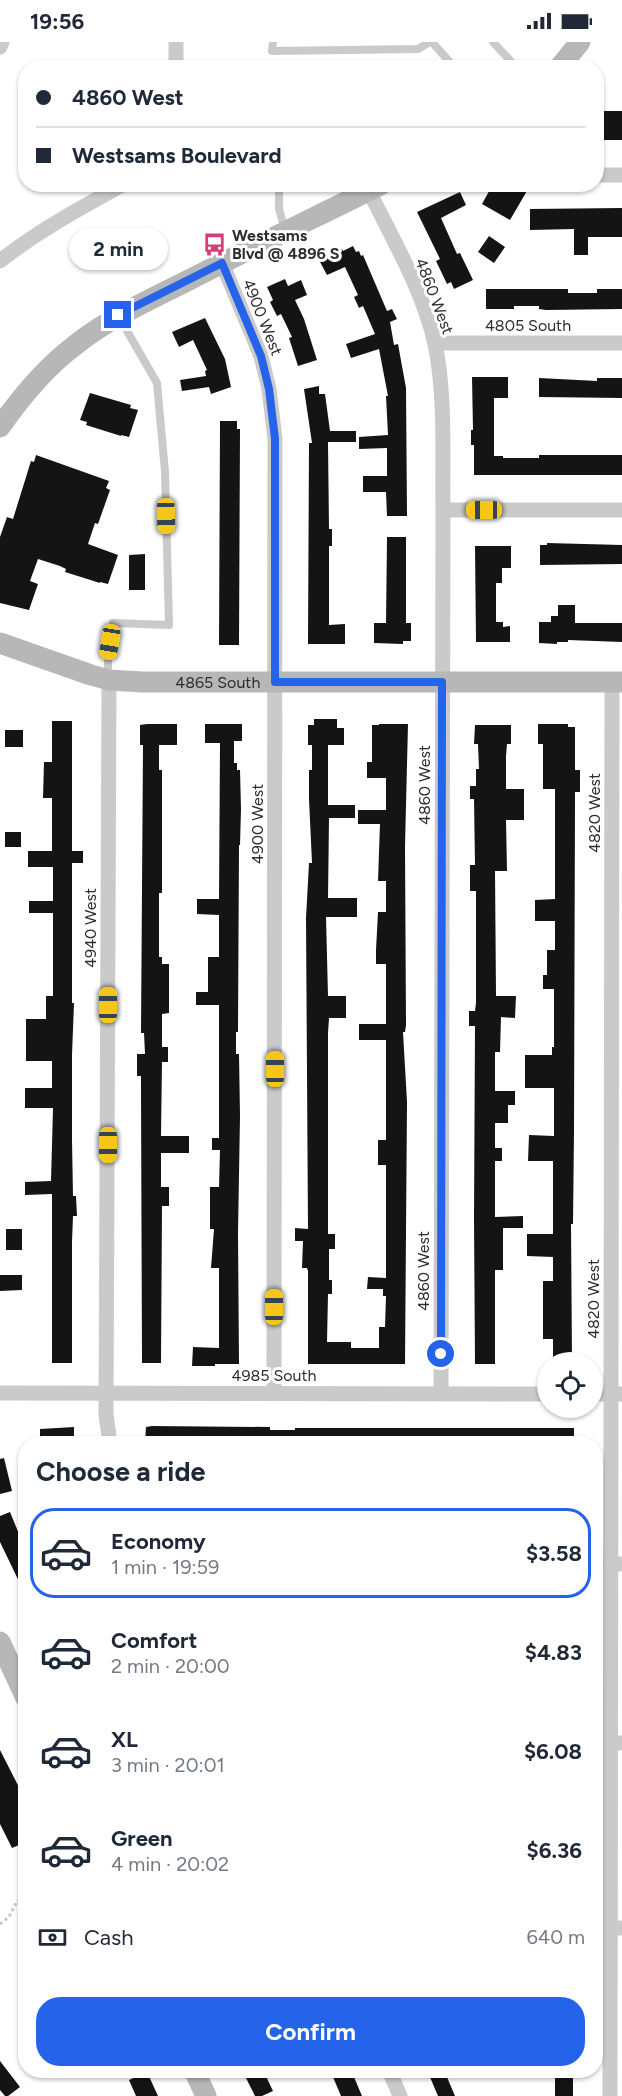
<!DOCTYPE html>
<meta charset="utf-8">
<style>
:root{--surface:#fff;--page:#f2f2f3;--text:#1f2937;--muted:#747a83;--line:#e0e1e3;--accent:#2563eb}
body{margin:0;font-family:Figtree,sans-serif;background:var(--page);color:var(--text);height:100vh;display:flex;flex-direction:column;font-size:22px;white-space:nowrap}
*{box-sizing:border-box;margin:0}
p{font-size:20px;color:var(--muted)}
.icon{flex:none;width:33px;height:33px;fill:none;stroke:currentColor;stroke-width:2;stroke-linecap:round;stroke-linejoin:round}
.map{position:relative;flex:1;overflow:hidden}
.details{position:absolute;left:18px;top:1394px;width:585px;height:642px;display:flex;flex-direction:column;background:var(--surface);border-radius:24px;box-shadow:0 2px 4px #0004}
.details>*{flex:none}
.guide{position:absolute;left:18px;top:18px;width:586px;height:132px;border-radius:24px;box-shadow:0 2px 4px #0004;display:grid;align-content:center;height:132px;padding:0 18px;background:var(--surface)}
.buttons{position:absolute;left:537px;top:1310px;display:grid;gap:12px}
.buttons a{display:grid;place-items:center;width:66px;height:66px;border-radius:50%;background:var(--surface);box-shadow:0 2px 4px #0004;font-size:30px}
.end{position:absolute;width:27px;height:27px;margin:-14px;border:8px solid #2563eb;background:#fff;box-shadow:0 0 0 3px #fff}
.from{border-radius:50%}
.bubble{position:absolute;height:42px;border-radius:21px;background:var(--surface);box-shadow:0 2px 4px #0004;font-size:20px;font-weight:700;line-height:42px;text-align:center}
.car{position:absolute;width:18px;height:36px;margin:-18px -9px;border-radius:8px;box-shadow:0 0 4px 2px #0007;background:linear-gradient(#f5c518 24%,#345 0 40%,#f5c518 0 76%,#345 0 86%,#f5c518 0)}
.guide b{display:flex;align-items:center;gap:21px;height:57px;font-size:22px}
.guide b+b{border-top:2px solid var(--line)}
.guide i{width:15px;height:15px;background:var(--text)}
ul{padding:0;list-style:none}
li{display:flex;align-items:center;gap:18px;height:90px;margin:0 12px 9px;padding:0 6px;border:3px solid transparent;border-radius:24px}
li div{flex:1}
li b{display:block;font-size:22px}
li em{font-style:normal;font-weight:700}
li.current{border-color:var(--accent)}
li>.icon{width:54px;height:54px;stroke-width:1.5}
h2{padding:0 18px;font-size:27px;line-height:72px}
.pay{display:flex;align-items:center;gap:15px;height:66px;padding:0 18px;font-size:22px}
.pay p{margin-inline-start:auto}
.cta{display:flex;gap:12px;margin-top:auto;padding:12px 18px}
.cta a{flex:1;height:69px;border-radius:24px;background:var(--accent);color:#fff;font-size:24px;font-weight:700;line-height:69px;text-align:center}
.status{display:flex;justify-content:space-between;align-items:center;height:42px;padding:0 30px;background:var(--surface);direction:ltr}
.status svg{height:16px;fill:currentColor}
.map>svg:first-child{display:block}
</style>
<div class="status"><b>19:56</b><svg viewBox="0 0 49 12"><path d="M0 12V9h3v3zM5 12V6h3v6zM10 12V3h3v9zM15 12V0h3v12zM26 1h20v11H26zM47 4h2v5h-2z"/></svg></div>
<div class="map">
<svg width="622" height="2054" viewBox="0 0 622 2054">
<rect width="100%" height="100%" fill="#fff"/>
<!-- building -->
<path fill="#141414" d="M 597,69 L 622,69 L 622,98 L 597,98 Z
M 493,142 L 531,142 L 510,178 L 482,162 Z
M 460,150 L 466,163 L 441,176 L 457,212 L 460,211 L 473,238 L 454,247 L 451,240 L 447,242 L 436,219 L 440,217 L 417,170 Z
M 622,166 L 622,195 L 588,195 L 588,213 L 574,213 L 574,187 L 530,188 L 530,167 Z
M 489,194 L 505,205 L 494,221 L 478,210 Z
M 353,204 L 356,210 L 359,209 L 361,214 L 363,213 L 387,269 L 392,267 L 397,277 L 390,280 L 394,303 L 398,302 L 406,346 L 407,474 L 387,474 L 386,450 L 363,450 L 363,434 L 387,434 L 387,406 L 359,407 L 359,395 L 388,393 L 386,354 L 388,354 L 379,307 L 351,316 L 346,302 L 375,292 L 363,264 L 359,266 L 354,255 L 358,253 L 345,225 L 327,233 L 319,218 L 342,207 L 343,209 Z
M 285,237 L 288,244 L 301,238 L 307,253 L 295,258 L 304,277 L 317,318 L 298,324 L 289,296 L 292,295 L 281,272 L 277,274 L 270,260 L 273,258 L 267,245 Z
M 486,247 L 568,247 L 568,251 L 597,251 L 597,247 L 622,247 L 622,267 L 546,268 L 539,267 L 539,264 L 514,264 L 514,267 L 486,267 Z
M 205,276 L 225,317 L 231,345 L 211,352 L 209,345 L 182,349 L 180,338 L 206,334 L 205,329 L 207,328 L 193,298 L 179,305 L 172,290 Z
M 472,335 L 508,335 L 508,356 L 494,356 L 494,414 L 503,414 L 503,416 L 539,416 L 539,413 L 622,413 L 622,433 L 474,433 L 474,403 L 471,403 L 471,388 L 473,388 Z
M 539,336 L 597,339 L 597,336 L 622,336 L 622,356 L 539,355 Z
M 319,344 L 319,352 L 325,352 L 330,389 L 356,389 L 356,400 L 328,400 L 329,487 L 332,487 L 332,504 L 329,504 L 329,583 L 345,582 L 345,602 L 308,602 L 309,401 L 312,401 L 304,347 Z
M 90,351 L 131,363 L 130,366 L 138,368 L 129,395 L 121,393 L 121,394 L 86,383 L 87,380 L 80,378 Z
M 220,379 L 237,379 L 237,387 L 240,387 L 239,603 L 219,603 Z
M 36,413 L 109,439 L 106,446 L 110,448 L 98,482 L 95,481 L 88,502 L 118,513 L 108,542 L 100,540 L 100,541 L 65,530 L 66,527 L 60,524 L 38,517 L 30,539 L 38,542 L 29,568 L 0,561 L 0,495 L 7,475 L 13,477 L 31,419 L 34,420 Z
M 387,495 L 406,495 L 406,581 L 411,581 L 411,599 L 403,599 L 403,602 L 374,601 L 374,581 L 386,581 Z
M 547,501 L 622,503 L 622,522 L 540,523 L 540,503 L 547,503 Z
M 475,504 L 511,504 L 511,526 L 502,526 L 502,541 L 496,541 L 496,580 L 503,580 L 503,585 L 510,584 L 510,600 L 476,600 Z
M 145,512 L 145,548 L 129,548 L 129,513 Z
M 558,563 L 575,563 L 575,581 L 622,581 L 622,600 L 568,598 L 568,600 L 557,600 L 557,602 L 539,601 L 539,580 L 551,580 L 551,574 L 558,574 Z
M 314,677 L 337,677 L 337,686 L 344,686 L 344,703 L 328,703 L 328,763 L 355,763 L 355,776 L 329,776 L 328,856 L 357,856 L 357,875 L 326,875 L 328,954 L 346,954 L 346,976 L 329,976 L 328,991 L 328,1192 L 335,1192 L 335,1207 L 329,1207 L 329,1238 L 332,1238 L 332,1252 L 328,1252 L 327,1300 L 351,1300 L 351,1306 L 379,1306 L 379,1285 L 385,1285 L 386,1254 L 383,1254 L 383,1247 L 367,1247 L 368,1235 L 386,1236 L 386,1123 L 378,1123 L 378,1098 L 386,1098 L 386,998 L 359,998 L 359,982 L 386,982 L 386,922 L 376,922 L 376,908 L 378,870 L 386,870 L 386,839 L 378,839 L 380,782 L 358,782 L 358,768 L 386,768 L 386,736 L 367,736 L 367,720 L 372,720 L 372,683 L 379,683 L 379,682 L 408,682 L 405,804 L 406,983 L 405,990 L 403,990 L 407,1060 L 405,1322 L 308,1322 L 308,1229 L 307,1226 L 302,1226 L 303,1199 L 295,1199 L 295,1186 L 308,1187 L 306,876 L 309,821 L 312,821 L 309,757 L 309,728 L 312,728 L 312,703 L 308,703 L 308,683 L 314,683 Z
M 52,679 L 72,679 L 72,809 L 83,809 L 83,821 L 72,821 L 72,961 L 74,961 L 72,1013 L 72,1098 L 73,1154 L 76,1154 L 77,1174 L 73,1174 L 72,1200 L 72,1321 L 52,1321 L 52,1152 L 25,1153 L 25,1140 L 51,1139 L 53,1066 L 25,1066 L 25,1046 L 52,1046 L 52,1019 L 26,1019 L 26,977 L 46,977 L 46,954 L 53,954 L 53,871 L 29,871 L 29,859 L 53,859 L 53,825 L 28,825 L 28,809 L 52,809 L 52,756 L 43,756 L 44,720 L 52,720 Z
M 147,682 L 177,682 L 177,703 L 159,703 L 159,728 L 162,728 L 162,851 L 159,851 L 159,915 L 162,915 L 162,922 L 169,922 L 169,971 L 162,972 L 162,1005 L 168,1005 L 168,1020 L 162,1020 L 161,1094 L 189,1094 L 189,1111 L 161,1111 L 161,1145 L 169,1145 L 169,1164 L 162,1164 L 161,1321 L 142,1321 L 141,1049 L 141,1034 L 137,1034 L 137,1012 L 145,1012 L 144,991 L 141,991 L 143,703 L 140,703 L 140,683 Z
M 205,682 L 242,682 L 242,699 L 234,699 L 234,721 L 237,721 L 237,728 L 240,728 L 241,767 L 240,803 L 239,803 L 238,990 L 236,990 L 236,1012 L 239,1012 L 240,1074 L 238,1191 L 239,1322 L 215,1322 L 215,1324 L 192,1324 L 193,1305 L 219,1306 L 219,1226 L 211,1226 L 214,1187 L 210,1187 L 210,1145 L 219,1145 L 220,1108 L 212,1108 L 212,1096 L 219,1096 L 219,963 L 196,963 L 196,950 L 208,950 L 208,915 L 219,915 L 219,873 L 197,872 L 197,857 L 219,857 L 220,701 L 205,701 Z
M 538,682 L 568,682 L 568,685 L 575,685 L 575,728 L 580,728 L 580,750 L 575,750 L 575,758 L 574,1089 L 573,1182 L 571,1182 L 572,1320 L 553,1320 L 553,1297 L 543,1297 L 543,1239 L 553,1239 L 553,1215 L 527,1214 L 527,1192 L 553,1192 L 553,1119 L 528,1119 L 529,1093 L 554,1094 L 554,1046 L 525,1046 L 525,1013 L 552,1013 L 552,1005 L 554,1005 L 554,947 L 543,947 L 543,933 L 547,933 L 547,908 L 555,908 L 555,879 L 535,879 L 535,858 L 555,857 L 555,747 L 543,747 L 543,702 L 538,702 Z
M 475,683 L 511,683 L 511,702 L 507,702 L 506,714 L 506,747 L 524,747 L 524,778 L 506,778 L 507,829 L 495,829 L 496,954 L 516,954 L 515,976 L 501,975 L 500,1010 L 495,1010 L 495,1049 L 515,1049 L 515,1063 L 508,1063 L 508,1081 L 495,1081 L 495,1106 L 502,1106 L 502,1119 L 495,1119 L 495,1175 L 523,1174 L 523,1186 L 503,1186 L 503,1228 L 495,1228 L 495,1322 L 475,1322 L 474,1176 L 475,984 L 469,984 L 469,969 L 475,969 L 476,961 L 476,849 L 470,849 L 470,823 L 475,823 L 474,757 L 470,757 L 470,744 L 476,744 L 476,727 L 479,727 L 478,702 L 474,702 Z
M 5,688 L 23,688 L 23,705 L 5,705 Z
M 5,790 L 21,790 L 21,805 L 5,805 Z
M 6,1187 L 22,1187 L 22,1208 L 6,1208 Z
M 0,1233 L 22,1233 L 22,1248 L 0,1249 Z
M 152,1384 L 270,1385 L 270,1388 L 295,1388 L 295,1386 L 574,1386 L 574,1401 L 145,1401 L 146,1385 Z
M 74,1385 L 74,1401 L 40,1401 L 40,1387 Z
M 4,1416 L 12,1449 L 0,1452 L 0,1417 Z
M 10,1470 L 26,1509 L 26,1554 L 0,1500 L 0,1474 Z
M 0,1708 L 26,1759 L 26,1800 L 12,1806 L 0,1782 Z
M 0,2019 L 20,2045 L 8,2054 L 5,2054 L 0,2048 Z
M 259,2028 L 263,2028 L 273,2049 L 262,2054 L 255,2054 L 245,2034 Z
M 330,2028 L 351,2028 L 362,2054 L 341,2054 Z
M 427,2028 L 444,2028 L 455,2054 L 438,2054 Z
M 555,2028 L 573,2028 L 573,2054 L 555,2054 Z
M 147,2030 L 158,2054 L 136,2054 L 129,2038 Z"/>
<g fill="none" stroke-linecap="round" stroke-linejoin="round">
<!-- path -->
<path stroke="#cacaca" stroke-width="3" stroke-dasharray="3 3" stroke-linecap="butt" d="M 0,1882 L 9,1875 L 17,1859 L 26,1855"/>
<!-- lane -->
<path stroke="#cacaca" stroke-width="8" d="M 273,0 L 272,9 L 418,7 L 430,0
M 432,0 L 455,26
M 493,0 L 517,26
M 279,142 L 279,167 L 285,188
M 108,636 L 108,618 L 113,581 L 169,583 L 165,430 L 157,341 L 119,275"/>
<!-- street -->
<path stroke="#cacaca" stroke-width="15" d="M 176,0 L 176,26
M 0,5 L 2,0
M 597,133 L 622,133
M 369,149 C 393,198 423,248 435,302 C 446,355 442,413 443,468 L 441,1351
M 0,219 C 39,188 81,166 124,142
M 222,221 L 261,314 L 269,347 L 275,397 L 274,1352
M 435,301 L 622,301
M 443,468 L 622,468
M 109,638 L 106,1373 L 110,1401
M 0,1351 L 548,1352
M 592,1352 L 622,1352
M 596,1522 L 622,1522
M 596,1701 L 622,1701
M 596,1886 L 622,1886
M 389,2028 L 400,2054
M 610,2054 L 612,640"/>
<!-- secondary -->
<g stroke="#b7b7b7" stroke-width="21">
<path d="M 559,26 L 580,0"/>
<path d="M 0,385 C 21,355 45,326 74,304 C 109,276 149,258 189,238 C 253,205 318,174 382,142"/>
<path id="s1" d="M 0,601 L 91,633 L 109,638 L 143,640 L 622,640"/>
<path d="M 0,1600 L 26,1656"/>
<path d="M 194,2028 L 206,2054"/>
</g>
</g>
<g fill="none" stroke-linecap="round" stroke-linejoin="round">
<!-- route -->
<path stroke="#2563eb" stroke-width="8" d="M 118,273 L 222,221 L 261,314 L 269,347 L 275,397 L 275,640 L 442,640 L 441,1312"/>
</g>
<!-- icons -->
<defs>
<symbol id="bus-bare" viewBox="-9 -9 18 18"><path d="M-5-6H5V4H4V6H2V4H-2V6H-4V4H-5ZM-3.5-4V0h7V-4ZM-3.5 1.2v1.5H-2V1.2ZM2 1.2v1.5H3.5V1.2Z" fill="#d43e7a" stroke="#fff" stroke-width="2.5" paint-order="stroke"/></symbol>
</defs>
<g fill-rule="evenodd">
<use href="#bus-bare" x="198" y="186" width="33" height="33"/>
</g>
<g text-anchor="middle" stroke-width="6" stroke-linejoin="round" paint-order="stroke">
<!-- poi labels -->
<g font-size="16" font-weight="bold" fill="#2d2d2d" stroke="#fff" text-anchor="start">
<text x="232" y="199">Westsams<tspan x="232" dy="18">Blvd @ 4896 S</tspan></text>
</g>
<!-- street labels -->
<g font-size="16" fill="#2d2d2d" stroke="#fff">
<text transform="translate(435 254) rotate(69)" y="6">4860 West</text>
<text transform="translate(263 275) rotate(68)" y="6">4900 West</text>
<text x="528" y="289">4805 South</text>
<text dy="6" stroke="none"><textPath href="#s1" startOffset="224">4865 South</textPath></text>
<text transform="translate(424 743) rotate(-90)" y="6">4860 West</text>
<text transform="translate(594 771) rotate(-90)" y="6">4820 West</text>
<text transform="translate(257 782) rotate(-90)" y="6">4900 West</text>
<text transform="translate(90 886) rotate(-90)" y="6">4940 West</text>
<text transform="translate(423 1229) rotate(-90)" y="6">4860 West</text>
<text transform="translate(593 1257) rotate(-90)" y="6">4820 West</text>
<text x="274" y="1339">4985 South</text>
</g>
</g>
</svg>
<div class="buttons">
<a><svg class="icon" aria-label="locate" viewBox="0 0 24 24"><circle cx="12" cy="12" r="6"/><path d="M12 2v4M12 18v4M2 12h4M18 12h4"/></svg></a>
</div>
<i class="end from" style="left:441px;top:1312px"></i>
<i class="end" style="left:118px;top:273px"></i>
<div class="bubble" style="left:69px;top:186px;width:99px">2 min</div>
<i class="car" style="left:484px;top:468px;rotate:270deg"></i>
<i class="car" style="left:166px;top:474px;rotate:179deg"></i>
<i class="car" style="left:110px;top:600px;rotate:189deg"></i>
<i class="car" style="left:108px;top:963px;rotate:0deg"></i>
<i class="car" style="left:275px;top:1027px;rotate:0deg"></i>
<i class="car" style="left:108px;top:1103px;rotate:180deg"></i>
<i class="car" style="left:274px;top:1265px;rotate:0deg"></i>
<div class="guide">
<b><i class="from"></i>4860 West</b>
<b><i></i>Westsams Boulevard</b>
</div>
<section class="details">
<h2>Choose a ride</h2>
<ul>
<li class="current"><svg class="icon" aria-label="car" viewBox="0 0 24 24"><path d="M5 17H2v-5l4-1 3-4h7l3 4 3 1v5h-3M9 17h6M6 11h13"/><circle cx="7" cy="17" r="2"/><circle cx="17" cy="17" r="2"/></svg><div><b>Economy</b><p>1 min · 19:59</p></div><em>$3.58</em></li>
<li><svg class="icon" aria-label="car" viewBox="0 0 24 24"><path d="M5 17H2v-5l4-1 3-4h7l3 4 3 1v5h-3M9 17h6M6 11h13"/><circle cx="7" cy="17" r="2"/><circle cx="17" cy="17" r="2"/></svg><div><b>Comfort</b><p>2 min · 20:00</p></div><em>$4.83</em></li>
<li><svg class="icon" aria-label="car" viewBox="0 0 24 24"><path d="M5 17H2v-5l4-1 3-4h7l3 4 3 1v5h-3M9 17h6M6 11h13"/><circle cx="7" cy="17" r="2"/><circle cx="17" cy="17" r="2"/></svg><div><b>XL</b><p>3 min · 20:01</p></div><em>$6.08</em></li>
<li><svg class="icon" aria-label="car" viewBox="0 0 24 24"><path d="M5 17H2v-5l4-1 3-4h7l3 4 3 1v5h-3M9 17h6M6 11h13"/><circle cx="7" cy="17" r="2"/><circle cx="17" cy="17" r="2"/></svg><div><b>Green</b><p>4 min · 20:02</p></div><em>$6.36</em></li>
</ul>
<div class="pay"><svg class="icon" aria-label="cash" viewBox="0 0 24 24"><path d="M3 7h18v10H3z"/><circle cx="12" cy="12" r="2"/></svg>Cash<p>640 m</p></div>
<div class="cta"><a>Confirm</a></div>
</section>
</div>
